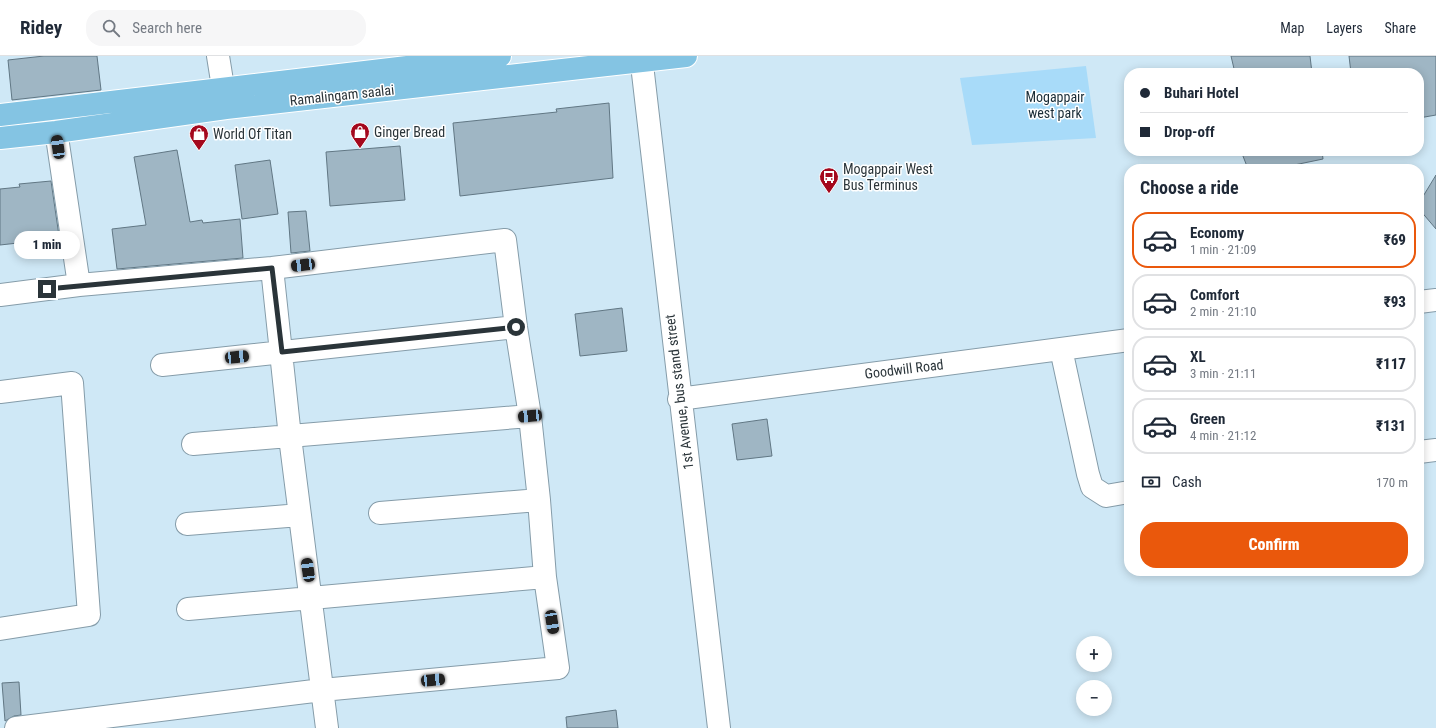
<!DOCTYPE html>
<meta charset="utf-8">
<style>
:root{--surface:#fff;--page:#f6f6f7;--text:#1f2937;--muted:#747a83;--line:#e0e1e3;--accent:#ea580c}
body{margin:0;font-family:"Roboto Condensed",sans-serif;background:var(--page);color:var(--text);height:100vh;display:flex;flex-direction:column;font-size:15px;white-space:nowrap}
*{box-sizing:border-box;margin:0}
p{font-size:13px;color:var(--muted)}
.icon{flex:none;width:22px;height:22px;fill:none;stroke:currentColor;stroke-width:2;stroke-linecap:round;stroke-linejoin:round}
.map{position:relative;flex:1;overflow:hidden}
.details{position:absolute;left:1124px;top:108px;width:300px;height:412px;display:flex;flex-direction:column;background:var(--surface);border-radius:16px;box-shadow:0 2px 10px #0003}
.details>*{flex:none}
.guide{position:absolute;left:1124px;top:12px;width:300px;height:88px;border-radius:16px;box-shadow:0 2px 10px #0003;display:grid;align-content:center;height:88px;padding:0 16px;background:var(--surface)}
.fabs{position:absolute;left:1076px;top:580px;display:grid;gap:8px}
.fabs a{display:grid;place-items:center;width:36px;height:36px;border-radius:50%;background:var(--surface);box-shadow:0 2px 10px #0003;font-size:20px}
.end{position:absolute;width:18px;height:18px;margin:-9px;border:5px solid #2a3439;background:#fff;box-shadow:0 0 0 2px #fff}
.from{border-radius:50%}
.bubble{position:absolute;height:28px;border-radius:14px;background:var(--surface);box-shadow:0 2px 10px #0003;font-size:13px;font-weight:800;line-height:28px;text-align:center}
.car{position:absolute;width:12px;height:24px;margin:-12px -6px;border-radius:5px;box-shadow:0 0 3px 1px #0007;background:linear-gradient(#222 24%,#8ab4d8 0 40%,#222 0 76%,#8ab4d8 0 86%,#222 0)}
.guide b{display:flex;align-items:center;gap:14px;height:38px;font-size:15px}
.guide b+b{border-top:1px solid var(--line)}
.guide i{width:10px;height:10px;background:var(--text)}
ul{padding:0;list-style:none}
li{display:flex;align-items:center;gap:12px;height:56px;margin:0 8px 6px;padding:0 8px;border:2px solid var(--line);border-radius:16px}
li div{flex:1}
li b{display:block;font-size:15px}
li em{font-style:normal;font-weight:800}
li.active{border-color:var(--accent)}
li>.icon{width:36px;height:36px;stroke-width:1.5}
h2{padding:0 16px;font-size:18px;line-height:48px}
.pay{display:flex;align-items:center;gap:10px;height:44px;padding:0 16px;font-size:15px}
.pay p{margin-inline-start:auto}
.button{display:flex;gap:8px;margin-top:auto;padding:8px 16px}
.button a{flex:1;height:46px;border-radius:16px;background:var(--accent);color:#fff;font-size:16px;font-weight:800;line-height:46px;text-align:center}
header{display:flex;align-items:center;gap:24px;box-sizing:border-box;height:56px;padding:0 20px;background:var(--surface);border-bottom:1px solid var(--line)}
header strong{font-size:19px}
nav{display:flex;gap:22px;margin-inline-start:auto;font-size:14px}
.search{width:280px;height:36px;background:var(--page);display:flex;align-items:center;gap:10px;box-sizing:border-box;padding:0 14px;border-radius:16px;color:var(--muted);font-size:15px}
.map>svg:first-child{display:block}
</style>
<header>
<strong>Ridey</strong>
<div class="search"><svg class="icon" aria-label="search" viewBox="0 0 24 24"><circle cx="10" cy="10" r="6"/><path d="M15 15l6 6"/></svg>Search here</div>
<nav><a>Map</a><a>Layers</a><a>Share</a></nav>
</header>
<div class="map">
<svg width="1436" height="672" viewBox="0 0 1436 672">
<rect width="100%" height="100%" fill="#cfe8f6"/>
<!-- green -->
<path fill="#a8dbf9" d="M 1086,10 L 1096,82 L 972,89 L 960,22 Z"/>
<!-- building -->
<path fill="#9fb6c4" stroke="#617784" d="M 44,0 L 97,0 L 101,34 L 12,44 L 8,4 Z
M 1231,0 L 1310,0 L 1312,17 L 1235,17 Z
M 1349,0 L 1436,0 L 1436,59 L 1419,62 L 1419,17 L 1351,17 Z
M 609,47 L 613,122 L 460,140 L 453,67 L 557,56 L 556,53 Z
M 400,90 L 405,144 L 330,150 L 326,96 Z
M 177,94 L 190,166 L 202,164 L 203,167 L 240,163 L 243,202 L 117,213 L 112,173 L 146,169 L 134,101 Z
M 1241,95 L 1322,95 L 1323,103 L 1275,113 L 1248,113 Z
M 270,104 L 278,158 L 242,163 L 235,109 Z
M 1436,119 L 1436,173 L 1419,153 L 1419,147 Z
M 51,125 L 59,180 L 17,184 L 18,187 L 0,189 L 0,133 L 20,131 L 19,128 Z
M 306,155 L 310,195 L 291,197 L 288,156 Z
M 622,252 L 627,295 L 580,300 L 575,258 Z
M 767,363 L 772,400 L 737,404 L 732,368 Z
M 19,626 L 21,659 L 14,660 L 5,665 L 2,627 Z
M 616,654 L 618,672 L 567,672 L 566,661 Z"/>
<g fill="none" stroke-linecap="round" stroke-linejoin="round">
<defs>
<path id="minor" d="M 218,0 L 226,50
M 641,0 L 719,672
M 53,54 L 79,229
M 272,212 L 290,381 L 327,672
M 0,239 L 79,229 L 272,212 L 505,184 L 516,271 L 530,360 L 539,444 L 545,521 L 558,612 L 322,634 L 16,672
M 1419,246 L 1436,244
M 1061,293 L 1088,418 L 1092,431 L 1106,440 L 1129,436
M 162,309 L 516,271
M 0,336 L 72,327 L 89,559 L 0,573
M 679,343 L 1129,284
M 193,388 L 530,360
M 1419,396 L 1436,394
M 380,457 L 539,444
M 187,468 L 300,459
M 188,553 L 545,521"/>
<path id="major" d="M 0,59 L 500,0
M 0,82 L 56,76 L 226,52 L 686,0"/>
</defs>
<!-- minor casing -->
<use href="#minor" stroke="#859ca9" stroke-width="24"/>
<!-- major casing -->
<use href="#major" stroke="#fff" stroke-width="24"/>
<!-- minor -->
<use href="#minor" stroke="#fff" stroke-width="22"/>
<!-- major -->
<use href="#major" stroke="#84c4e3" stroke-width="22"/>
</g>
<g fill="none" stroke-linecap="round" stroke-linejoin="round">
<!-- route -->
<path stroke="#2a3439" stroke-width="5" d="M 47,233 L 272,212 L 282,296 L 516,271"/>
</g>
<!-- icons -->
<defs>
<symbol id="shop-pin" viewBox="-11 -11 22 30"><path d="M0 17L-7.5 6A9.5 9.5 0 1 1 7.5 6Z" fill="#a4081d" stroke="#fff"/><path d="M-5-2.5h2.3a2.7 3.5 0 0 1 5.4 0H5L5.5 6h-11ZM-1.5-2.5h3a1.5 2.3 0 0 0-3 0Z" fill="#fff"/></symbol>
<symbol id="bus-pin" viewBox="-11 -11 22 30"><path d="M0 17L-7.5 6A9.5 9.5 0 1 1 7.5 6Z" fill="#a4081d" stroke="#fff"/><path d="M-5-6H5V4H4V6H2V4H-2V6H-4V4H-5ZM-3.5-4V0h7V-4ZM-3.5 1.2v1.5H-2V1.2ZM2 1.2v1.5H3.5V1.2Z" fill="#fff"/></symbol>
</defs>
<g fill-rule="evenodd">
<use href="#shop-pin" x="349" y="65" width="22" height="30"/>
<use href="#shop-pin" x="188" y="67" width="22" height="30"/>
<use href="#bus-pin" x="818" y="110" width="22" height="30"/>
</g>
<g text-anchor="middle" stroke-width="3" stroke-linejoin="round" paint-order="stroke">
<!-- street labels -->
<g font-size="14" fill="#2a3439" stroke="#fff">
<text transform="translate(342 39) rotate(-6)" y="5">Ramalingam saalai</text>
<text transform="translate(904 313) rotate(-7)" y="5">Goodwill Road</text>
<text transform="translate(679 336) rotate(-97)" y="5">1st Avenue, bus stand street</text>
</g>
<!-- park labels -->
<g font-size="14" fill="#1a2d38" stroke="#fff">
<text x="1055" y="46">Mogappair<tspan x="1055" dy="16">west park</tspan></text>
</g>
<!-- poi labels -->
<g font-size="14" fill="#2a3439" stroke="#fff" text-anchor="start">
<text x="374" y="81">Ginger Bread</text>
<text x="213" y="83">World Of Titan</text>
<text x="843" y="118">Mogappair West<tspan x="843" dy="16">Bus Terminus</tspan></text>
</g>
</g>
</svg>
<div class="fabs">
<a>+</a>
<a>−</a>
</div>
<i class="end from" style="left:516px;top:271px"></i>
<i class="end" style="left:47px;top:233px"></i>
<div class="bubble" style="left:14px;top:175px;width:66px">1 min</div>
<i class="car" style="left:58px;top:91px;rotate:352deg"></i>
<i class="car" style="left:303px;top:209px;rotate:263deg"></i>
<i class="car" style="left:237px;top:301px;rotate:84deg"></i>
<i class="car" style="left:530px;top:360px;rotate:265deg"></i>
<i class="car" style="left:308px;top:514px;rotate:352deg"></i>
<i class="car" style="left:552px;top:566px;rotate:171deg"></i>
<i class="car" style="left:433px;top:624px;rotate:85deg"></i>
<div class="guide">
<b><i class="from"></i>Buhari Hotel</b>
<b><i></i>Drop-off</b>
</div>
<section class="details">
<h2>Choose a ride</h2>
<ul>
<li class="active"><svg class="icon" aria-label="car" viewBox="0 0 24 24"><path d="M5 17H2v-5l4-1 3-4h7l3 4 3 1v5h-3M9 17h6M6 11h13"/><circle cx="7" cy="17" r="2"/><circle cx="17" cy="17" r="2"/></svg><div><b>Economy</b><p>1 min · 21:09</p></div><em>₹69</em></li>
<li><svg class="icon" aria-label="car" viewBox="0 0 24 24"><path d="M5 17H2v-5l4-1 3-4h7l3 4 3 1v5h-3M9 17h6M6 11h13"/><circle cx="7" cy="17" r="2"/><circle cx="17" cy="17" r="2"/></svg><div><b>Comfort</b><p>2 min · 21:10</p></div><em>₹93</em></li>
<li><svg class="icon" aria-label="car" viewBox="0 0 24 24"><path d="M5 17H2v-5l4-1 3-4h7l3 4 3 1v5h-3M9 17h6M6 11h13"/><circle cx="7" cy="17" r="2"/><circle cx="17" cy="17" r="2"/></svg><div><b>XL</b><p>3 min · 21:11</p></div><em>₹117</em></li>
<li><svg class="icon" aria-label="car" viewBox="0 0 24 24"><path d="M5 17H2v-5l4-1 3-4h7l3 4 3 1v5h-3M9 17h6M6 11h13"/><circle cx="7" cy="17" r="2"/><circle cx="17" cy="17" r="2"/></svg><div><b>Green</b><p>4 min · 21:12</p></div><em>₹131</em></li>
</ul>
<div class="pay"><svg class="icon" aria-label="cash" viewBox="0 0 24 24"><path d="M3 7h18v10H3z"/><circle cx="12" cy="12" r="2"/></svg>Cash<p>170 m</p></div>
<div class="button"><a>Confirm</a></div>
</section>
</div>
